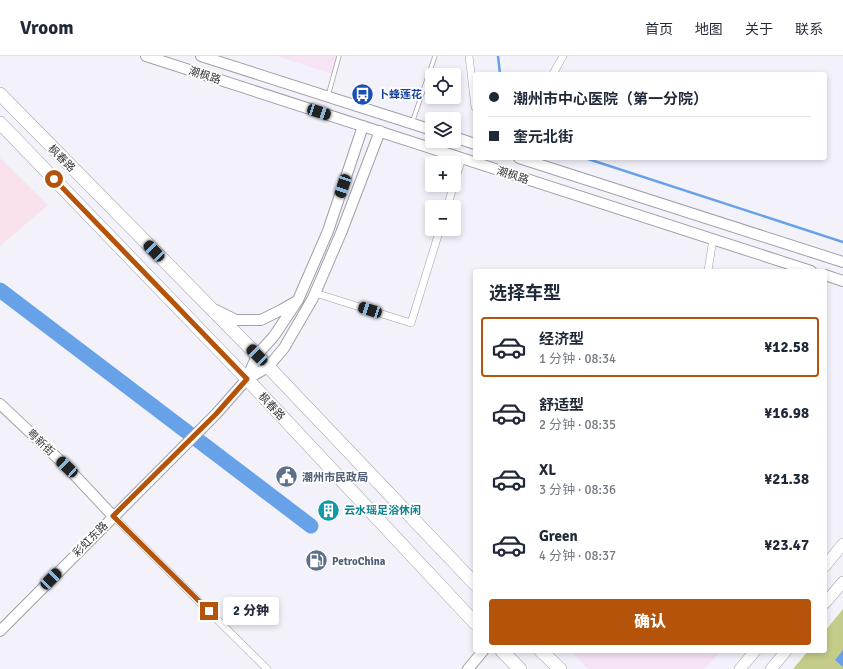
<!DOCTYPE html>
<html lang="zh">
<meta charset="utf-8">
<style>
:root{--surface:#fff;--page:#f2f2f3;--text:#1f2937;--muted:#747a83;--line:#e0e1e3;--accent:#b45309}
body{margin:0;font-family:Signika,"Noto Sans SC",sans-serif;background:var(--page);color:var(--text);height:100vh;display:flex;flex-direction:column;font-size:15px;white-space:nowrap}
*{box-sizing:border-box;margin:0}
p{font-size:13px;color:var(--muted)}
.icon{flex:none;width:22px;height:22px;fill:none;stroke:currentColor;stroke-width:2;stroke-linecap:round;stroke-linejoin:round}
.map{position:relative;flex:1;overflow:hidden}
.sheet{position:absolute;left:473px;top:213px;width:354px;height:384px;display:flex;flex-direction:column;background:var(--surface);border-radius:4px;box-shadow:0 2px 6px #0003}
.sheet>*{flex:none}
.banner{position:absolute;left:473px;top:16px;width:354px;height:88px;border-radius:4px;box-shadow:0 2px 6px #0003;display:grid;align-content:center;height:88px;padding:0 16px;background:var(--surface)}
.buttons{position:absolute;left:425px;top:12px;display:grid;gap:8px}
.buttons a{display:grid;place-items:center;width:36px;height:36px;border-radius:4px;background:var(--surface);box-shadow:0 2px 6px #0003;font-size:20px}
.end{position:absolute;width:18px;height:18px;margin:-9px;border:5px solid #b45309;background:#fff;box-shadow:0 0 0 2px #fff}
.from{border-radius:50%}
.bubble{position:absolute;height:28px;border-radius:4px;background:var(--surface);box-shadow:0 2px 6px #0003;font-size:13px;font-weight:800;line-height:28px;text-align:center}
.car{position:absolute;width:12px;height:24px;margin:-12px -6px;border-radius:5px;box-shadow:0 0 3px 1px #0007;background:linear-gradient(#222 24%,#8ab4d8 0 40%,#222 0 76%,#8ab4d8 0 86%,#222 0)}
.banner b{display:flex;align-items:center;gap:14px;height:38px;font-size:15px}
.banner b+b{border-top:1px solid var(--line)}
.banner i{width:10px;height:10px;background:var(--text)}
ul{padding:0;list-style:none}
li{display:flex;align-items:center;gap:12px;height:60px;margin:0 8px 6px;padding:0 8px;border:2px solid transparent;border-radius:4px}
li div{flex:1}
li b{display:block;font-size:15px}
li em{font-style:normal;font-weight:800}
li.on{border-color:var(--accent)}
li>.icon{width:36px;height:36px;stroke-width:1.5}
h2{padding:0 16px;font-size:18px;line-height:48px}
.action{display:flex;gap:8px;margin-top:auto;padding:8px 16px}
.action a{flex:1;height:46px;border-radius:4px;background:var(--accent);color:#fff;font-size:16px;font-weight:800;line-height:46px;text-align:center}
header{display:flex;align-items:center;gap:24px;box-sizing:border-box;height:56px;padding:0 20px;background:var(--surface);border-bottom:1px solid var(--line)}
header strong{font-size:19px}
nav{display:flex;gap:22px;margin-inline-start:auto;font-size:14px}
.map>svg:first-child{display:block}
</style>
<header>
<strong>Vroom</strong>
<nav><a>首页</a><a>地图</a><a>关于</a><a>联系</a></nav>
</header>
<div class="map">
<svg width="843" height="613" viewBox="0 0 843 613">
<rect width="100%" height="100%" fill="#f3f2fb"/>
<!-- commercial -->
<path fill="#f6e3f3" d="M 277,0 L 338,0 L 332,18 Z
M 571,595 L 721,595 L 704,613 L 588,613 Z"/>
<!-- medical -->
<path fill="#f9e2ee" d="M 0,102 L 48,149 L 0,190 Z"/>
<!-- green -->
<path fill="#c5cc89" d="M 843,553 L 843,613 L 793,613 L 808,595 L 825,595 L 825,575 Z"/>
<!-- water -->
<path fill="#67a2e9" d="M 843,594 L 843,611 L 835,604 Z"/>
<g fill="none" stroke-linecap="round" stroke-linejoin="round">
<!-- stream -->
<path stroke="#67a2e9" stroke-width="2.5" d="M 498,0 L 500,18
M 585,102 L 843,186"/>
<!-- river -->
<path stroke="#67a2e9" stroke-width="15" d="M 0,234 L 311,470"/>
<defs>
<path id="lane" d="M 328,40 L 339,0
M 412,67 L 435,0"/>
<path id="street" d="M 469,0 L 475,51
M 553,18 L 563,0
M 454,128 L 462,102
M 447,151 L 454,129
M 708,215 L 713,183
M 315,237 L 411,267 L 440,173
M 113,460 L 267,613"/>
<path id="secondary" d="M 146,0 L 811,215
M 201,0 L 432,74
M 454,81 L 475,88
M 519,102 L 843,206
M 825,219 L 843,225
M 216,254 L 236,264 L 261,264 L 281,254 L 295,246
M 247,323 L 268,311 L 284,292 L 313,242 L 341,177 L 380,75
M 0,348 L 67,411 L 113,460
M 0,575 L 216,358 L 247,323 L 257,299 L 274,280 L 298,244 L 328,175 L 363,70
M 468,613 L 483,595"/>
<path id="primary" d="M 825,510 L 843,488
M 825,547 L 843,526
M 740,613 L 755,595
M 771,613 L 786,595"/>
<path id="highway" d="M 0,38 L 257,299 L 475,528
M 0,67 L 247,323 L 475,567
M 502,595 L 520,613
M 541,595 L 560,613"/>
</defs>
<!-- lane casing -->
<use href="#lane" stroke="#a1a0a8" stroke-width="5"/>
<!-- street casing -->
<use href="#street" stroke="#a1a0a8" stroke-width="8"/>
<!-- secondary casing -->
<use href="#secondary" stroke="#a1a0a8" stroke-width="12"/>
<!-- primary casing -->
<use href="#primary" stroke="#a1a0a8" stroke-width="12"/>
<!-- highway casing -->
<use href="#highway" stroke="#a1a0a8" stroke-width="14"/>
<!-- lane -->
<use href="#lane" stroke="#fff" stroke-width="3.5"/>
<!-- street -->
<use href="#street" stroke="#fff" stroke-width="7"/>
<!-- secondary -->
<use href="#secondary" stroke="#fff" stroke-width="10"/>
<!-- primary -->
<use href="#primary" stroke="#fff" stroke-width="11"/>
<!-- highway -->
<use href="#highway" stroke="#fff" stroke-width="13"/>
</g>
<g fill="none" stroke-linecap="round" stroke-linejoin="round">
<!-- route -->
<path stroke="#b45309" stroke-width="5" d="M 54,123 L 247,323 L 216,358 L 113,460 L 209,555"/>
</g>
<!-- icons -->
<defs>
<symbol id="bus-disc" viewBox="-11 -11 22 22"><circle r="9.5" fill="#1a4fb4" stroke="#fff"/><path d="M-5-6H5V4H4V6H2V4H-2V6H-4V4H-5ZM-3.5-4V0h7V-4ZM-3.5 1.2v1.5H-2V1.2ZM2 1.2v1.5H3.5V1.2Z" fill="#fff"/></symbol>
<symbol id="civic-disc" viewBox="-11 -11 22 22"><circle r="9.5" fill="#5c6f8a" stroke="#fff"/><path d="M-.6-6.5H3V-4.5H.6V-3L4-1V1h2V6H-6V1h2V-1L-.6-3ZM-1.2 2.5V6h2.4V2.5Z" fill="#fff"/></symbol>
<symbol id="building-disc" viewBox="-11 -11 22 22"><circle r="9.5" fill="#0f9aa8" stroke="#fff"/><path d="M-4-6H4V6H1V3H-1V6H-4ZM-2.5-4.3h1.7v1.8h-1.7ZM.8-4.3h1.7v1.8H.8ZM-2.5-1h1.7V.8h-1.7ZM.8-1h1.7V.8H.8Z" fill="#fff"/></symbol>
<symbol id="fuel-disc" viewBox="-11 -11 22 22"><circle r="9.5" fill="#5c6f8a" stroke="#fff"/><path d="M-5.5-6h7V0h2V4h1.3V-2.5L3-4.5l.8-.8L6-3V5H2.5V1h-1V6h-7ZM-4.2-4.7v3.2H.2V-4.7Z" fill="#fff"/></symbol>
</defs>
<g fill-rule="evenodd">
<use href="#bus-disc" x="350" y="26" width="25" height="25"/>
<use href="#civic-disc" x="274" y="408" width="25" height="25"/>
<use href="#building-disc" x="316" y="442" width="25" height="25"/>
<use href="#fuel-disc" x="304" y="492" width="25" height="25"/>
</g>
<g text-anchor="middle" stroke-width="3.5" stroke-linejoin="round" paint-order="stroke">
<!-- street labels -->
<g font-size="11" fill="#39393c" stroke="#fff">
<text transform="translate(205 19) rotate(18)" y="4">潮枫路</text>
<text transform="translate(62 102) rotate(45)" y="4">枫春路</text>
<text transform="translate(513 119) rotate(18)" y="4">潮枫路</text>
<text transform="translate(272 350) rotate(47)" y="4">枫春路</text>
<text transform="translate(41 386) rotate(43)" y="4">粤新街</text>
<text transform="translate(90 483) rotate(-45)" y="4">彩虹东路</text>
</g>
<!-- transit labels -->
<g font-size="11" font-weight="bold" fill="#164399" stroke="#fff" text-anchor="start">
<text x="378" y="42">卜蜂莲花</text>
</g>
<!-- service labels -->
<g font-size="11" font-weight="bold" fill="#4e5e75" stroke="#fff" text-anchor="start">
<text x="302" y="425">潮州市民政局</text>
<text x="332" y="509">PetroChina</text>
</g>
<!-- culture labels -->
<g font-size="11" font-weight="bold" fill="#0d838f" stroke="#fff" text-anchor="start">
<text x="344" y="458">云水瑶足浴休闲</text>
</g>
</g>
</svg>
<div class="buttons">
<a><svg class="icon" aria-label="locate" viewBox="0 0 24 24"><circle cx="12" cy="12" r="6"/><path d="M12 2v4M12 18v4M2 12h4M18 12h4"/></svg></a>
<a><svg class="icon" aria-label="layers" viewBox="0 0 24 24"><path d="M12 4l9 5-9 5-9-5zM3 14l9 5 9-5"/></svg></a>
<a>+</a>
<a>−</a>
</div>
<i class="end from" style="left:54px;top:123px"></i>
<i class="end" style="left:209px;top:555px"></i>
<div class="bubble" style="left:223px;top:541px;width:56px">2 分钟</div>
<i class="car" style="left:319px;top:56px;rotate:108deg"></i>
<i class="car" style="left:343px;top:130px;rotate:198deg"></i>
<i class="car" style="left:154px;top:195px;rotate:316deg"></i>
<i class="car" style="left:370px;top:254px;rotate:288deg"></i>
<i class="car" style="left:257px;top:299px;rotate:315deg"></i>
<i class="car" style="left:67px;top:411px;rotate:313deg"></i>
<i class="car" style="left:51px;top:523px;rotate:45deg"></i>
<div class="banner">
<b><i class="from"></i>潮州市中心医院（第一分院）</b>
<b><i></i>奎元北街</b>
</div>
<section class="sheet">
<h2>选择车型</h2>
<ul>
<li class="on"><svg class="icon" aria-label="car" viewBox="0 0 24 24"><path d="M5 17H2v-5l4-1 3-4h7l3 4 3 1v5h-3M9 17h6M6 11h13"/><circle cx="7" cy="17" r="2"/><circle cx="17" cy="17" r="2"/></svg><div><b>经济型</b><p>1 分钟 · 08:34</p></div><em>¥12.58</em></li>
<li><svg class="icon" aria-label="car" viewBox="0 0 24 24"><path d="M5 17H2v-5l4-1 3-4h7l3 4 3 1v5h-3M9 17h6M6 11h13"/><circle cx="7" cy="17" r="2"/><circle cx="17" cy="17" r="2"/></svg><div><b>舒适型</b><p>2 分钟 · 08:35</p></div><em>¥16.98</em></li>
<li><svg class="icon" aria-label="car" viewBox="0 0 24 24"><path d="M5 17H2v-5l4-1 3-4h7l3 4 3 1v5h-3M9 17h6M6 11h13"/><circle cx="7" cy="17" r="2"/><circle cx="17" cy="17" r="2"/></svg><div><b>XL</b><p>3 分钟 · 08:36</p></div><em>¥21.38</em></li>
<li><svg class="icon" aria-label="car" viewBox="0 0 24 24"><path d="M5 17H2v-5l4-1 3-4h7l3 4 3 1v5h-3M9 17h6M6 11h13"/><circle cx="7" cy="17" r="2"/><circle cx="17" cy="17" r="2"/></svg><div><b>Green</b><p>4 分钟 · 08:37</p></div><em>¥23.47</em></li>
</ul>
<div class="action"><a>确认</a></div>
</section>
</div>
